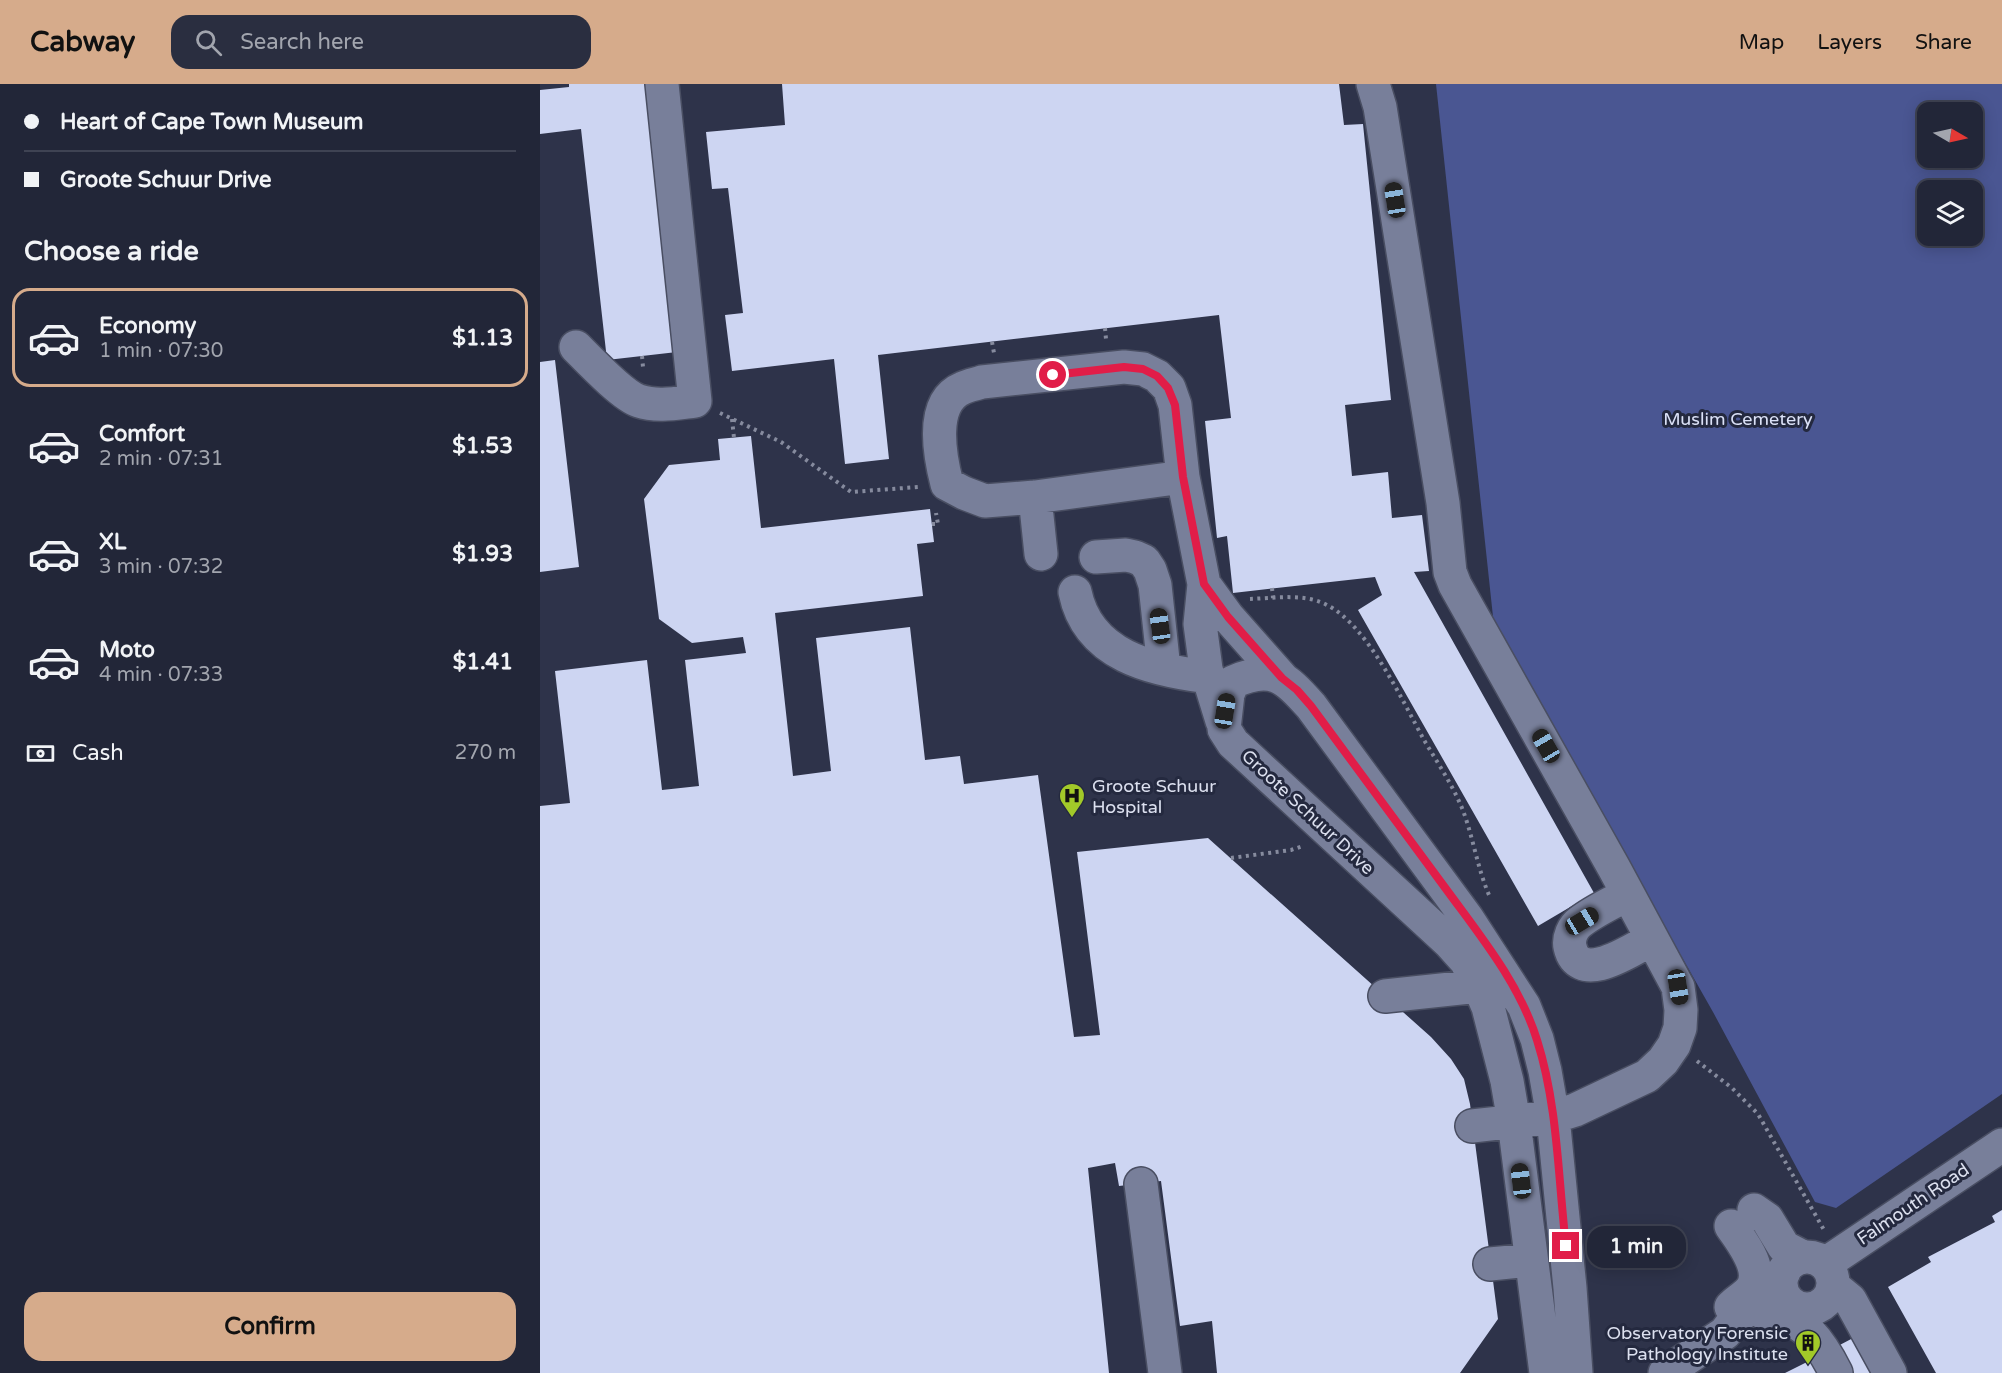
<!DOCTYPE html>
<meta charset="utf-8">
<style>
:root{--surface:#222638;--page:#2a2e40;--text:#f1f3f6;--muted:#a2a5ae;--line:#3f4353;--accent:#d6ab8b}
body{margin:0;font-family:"Varela Round",sans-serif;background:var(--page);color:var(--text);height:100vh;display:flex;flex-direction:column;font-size:22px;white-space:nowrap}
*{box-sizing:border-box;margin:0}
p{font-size:20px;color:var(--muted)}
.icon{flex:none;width:33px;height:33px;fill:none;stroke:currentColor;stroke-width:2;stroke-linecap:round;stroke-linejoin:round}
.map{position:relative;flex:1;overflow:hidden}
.details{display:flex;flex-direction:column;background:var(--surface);width:540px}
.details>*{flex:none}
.top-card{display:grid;align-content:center;height:132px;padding:0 24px;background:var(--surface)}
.needle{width:39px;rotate:99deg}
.fabs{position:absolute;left:1377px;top:18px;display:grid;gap:12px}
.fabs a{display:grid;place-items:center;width:66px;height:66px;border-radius:12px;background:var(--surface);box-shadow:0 3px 15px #0003,0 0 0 2px var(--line);font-size:30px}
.end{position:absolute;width:27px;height:27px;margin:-14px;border:8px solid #e11d48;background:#fff;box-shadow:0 0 0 3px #fff}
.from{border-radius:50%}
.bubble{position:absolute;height:42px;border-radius:18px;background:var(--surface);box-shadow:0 3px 15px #0003,0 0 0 2px var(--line);font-size:20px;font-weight:800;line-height:42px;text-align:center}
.car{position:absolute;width:18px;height:36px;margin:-18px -9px;border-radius:8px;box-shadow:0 0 4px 2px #0007;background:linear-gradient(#222 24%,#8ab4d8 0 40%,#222 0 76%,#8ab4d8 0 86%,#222 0)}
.top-card b{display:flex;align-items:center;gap:21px;height:57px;font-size:22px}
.top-card b+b{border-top:2px solid var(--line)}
.top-card i{width:15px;height:15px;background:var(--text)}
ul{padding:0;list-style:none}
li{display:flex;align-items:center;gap:18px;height:99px;margin:0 12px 9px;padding:0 12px;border:3px solid transparent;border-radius:18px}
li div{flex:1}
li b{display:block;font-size:22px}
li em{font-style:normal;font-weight:800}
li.on{border-color:var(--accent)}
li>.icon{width:54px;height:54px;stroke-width:1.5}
h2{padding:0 24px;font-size:27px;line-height:72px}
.pay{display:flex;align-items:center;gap:15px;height:66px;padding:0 24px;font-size:22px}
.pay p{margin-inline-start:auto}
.primary-button{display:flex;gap:12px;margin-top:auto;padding:12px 24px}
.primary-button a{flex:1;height:69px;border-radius:18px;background:var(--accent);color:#111;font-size:24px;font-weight:800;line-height:69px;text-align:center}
header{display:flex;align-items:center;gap:36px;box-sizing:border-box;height:84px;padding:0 30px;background:var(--accent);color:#111}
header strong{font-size:28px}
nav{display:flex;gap:33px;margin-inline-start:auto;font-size:21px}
.search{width:420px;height:54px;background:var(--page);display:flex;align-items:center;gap:15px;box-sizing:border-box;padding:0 21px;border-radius:18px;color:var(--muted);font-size:22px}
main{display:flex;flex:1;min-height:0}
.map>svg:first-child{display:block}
</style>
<header>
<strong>Cabway</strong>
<div class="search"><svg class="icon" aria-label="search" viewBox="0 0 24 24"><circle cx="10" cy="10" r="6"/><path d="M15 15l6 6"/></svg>Search here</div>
<nav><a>Map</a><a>Layers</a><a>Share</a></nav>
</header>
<main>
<section class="details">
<div class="top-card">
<b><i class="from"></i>Heart of Cape Town Museum</b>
<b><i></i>Groote Schuur Drive</b>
</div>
<h2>Choose a ride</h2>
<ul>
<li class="on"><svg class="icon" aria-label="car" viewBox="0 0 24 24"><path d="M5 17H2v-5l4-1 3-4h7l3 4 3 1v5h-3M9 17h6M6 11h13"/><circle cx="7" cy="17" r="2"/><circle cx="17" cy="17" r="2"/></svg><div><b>Economy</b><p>1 min · 07:30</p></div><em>$1.13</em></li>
<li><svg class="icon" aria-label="car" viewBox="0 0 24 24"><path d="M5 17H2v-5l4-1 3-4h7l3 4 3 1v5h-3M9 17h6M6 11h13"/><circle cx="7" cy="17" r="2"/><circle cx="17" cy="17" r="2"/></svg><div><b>Comfort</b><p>2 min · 07:31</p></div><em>$1.53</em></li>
<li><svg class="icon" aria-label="car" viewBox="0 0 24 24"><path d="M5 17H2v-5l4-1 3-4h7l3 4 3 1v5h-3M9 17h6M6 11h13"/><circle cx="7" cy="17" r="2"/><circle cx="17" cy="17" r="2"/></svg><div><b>XL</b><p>3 min · 07:32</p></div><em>$1.93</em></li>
<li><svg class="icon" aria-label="car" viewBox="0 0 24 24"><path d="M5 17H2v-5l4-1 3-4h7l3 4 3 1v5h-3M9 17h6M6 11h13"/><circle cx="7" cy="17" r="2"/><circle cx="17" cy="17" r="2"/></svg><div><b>Moto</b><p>4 min · 07:33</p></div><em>$1.41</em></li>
</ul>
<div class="pay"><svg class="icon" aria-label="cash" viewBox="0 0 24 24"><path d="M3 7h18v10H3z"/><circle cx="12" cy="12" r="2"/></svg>Cash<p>270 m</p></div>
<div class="primary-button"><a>Confirm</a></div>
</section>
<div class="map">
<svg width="1462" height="1289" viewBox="0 0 1462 1289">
<rect width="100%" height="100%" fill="#2e334a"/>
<!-- green -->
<path fill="#4a5692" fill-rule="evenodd" d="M 896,0 L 1462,0 L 1462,1010 L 1296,1124 L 1275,1118 L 1173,928 L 954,542 ZM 1388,28 L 1432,28 L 1432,74 L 1388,74 ZM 1388,106 L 1432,106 L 1432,152 L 1388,152 Z"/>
<!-- building -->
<path fill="#cdd5f2" d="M 29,0 L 106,0 L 137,268 L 67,276 L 41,45 L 0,50 L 0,6 L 29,3 Z
M 242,0 L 799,0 L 804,41 L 823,40 L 851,316 L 805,321 L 812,392 L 848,388 L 852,434 L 882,431 L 889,487 L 874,488 L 1054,809 L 998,842 L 818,526 L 842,511 L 835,493 L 693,509 L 687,452 L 677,454 L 665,337 L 691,334 L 679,231 L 338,271 L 349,375 L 305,380 L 294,275 L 192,287 L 185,231 L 203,229 L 188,104 L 172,105 L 166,48 L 245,41 Z
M 15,276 L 39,483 L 0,488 L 0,278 Z
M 211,352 L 221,444 L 390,425 L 394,458 L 377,460 L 383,512 L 235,529 L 253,692 L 291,687 L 276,554 L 370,543 L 385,676 L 420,672 L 424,700 L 498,691 L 534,953 L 560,951 L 537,768 L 668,754 L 845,912 L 891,953 L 911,975 L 924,995 L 930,1020 L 958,1235 L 920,1289 L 677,1289 L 672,1237 L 640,1242 L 621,1097 L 579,1102 L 575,1079 L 548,1084 L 569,1289 L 0,1289 L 0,722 L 30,719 L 15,587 L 107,576 L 122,706 L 159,702 L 145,576 L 206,569 L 203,553 L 152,559 L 119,535 L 104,415 L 129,381 L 180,376 L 178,355 Z
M 1462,1126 L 1462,1289 L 1396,1289 L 1348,1203 L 1391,1178 L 1388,1173 L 1455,1138 L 1452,1132 Z
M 1315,1253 L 1335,1289 L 1245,1289 L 1273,1275 Z"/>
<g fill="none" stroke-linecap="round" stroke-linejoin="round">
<defs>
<path id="minor" d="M 833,0 L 840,23 L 903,419 L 910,488 L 915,501 L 1074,784 L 1138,903 L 1141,926 L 1140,944 L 1134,961 L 1123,977 L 1107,992 L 1035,1026 L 1013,1033 L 932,1042
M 36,263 C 49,276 83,312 99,317 C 117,323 137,319 155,317 L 122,0
M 643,393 L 495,413 L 445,417 L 424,409 L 407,400 C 400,373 389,318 423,304 C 429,301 436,300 442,298 L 584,283 L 603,285 L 617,292 L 629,304 L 635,321 L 643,393 L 664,500 L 660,540 L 666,585 L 682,637
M 495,413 L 501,470
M 556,473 L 586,471 L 595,473 L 604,477 L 610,486 L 615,501 L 624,585
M 664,500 L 688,533 L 742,594
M 535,508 C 548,572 612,586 668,593
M 1088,810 C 1072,819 1054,827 1040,838 C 1033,843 1028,854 1030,863 C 1039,903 1093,865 1112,855
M 845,912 L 939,902
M 601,1100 L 625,1289
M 1214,1126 L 1227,1135 L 1244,1163 L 1263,1173
M1241 1199a26 26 0 1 1 52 0a26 26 0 1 1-52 0Z
M 950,1180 L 991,1176
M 1285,1180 L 1462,1061
M 1293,1202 L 1310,1216 L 1350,1289
M 1191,1223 C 1197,1216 1207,1212 1212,1204 C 1224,1184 1201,1157 1191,1142
M 1229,1235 C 1263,1228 1283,1263 1296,1289
M 1006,1289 L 974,1038 L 967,997 L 948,923 L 939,902 L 926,877 L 909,858 L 693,659 L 684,645 L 688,610 L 693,598 C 732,580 745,593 771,622 L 927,834 L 984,922 L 997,955 L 1005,987 L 1013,1033 L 1030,1204 L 1036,1289
M 1125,1289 L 1185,1249 L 1197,1233 L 1222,1216 L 1230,1208 L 1244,1188"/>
</defs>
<!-- minor casing -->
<use href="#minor" stroke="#494e62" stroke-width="36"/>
<!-- path -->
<path stroke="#868b9e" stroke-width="4" stroke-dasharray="3 4.5" stroke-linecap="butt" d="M 565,244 L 566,255
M 452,258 L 454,269
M 102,272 L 103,283
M 180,329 L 241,358 L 311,408 L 378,403
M 192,335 L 194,354
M 392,440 L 398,440 L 396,429
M 732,504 L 733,514
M 710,515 C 735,514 765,509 787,521 C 828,542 862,616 884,656 C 897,678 912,700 922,724 C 933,752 937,783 949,811
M 691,774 L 751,766 L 763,762
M 1157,977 L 1192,1004 L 1218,1030 L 1284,1146"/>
<!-- minor -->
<use href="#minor" stroke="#787f9a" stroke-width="33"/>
</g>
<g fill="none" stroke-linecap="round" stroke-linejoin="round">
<!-- route -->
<path stroke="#e11d48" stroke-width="8" d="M 513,291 L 584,283 L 603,285 L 617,292 L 628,304 L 635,321 L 643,393 L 664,500 L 688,533 L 742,594 L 757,606 L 771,622 C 817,684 863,746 909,809 C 942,854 980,901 997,956 C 1018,1022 1018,1094 1026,1162"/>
</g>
<!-- icons -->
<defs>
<symbol id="hospital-pin" viewBox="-11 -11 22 30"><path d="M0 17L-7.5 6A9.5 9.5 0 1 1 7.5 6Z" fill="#a2c929" stroke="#24293f"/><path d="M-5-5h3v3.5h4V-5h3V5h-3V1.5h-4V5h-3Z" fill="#111"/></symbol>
<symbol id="building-pin" viewBox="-11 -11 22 30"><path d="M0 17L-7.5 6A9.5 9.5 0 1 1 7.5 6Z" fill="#a2c929" stroke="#24293f"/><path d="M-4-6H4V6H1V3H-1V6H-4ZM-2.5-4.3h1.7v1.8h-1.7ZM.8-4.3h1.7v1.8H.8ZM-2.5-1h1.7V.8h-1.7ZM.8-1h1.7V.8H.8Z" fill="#111"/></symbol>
</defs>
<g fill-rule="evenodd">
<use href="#hospital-pin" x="517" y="697" width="30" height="40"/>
<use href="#building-pin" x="1253" y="1244" width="30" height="40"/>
</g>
<g text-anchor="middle" stroke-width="6" stroke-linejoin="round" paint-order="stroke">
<!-- park labels -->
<g font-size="18" fill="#dbe1f7" stroke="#24293f">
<text x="1198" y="341">Muslim Cemetery</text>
</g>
<!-- poi labels -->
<g font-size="18" fill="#dce0ef" stroke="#24293f" text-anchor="start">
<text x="552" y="708">Groote Schuur<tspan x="552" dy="21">Hospital</tspan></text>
<text x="1248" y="1255" text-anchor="end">Observatory Forensic<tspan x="1248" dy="21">Pathology Institute</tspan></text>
</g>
<!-- street labels -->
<g font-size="18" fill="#dce0ef" stroke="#24293f">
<text transform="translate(768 728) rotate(43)" y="6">Groote Schuur Drive</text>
<text transform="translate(1373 1120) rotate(-34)" y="6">Falmouth Road</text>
</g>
</g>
</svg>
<div class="fabs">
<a><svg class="needle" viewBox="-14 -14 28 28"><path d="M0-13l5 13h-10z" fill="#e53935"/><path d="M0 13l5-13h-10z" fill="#a2a5ae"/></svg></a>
<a><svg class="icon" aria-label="layers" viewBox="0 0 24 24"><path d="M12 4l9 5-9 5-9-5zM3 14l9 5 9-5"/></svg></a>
</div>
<i class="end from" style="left:513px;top:291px"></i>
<i class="end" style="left:1026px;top:1162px"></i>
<div class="bubble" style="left:1047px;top:1142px;width:99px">1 min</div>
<i class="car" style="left:855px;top:116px;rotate:351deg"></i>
<i class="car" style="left:620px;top:542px;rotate:352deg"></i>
<i class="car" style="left:685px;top:627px;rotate:9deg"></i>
<i class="car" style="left:1006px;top:662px;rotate:330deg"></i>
<i class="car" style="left:1042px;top:837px;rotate:59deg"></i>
<i class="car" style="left:1138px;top:903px;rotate:171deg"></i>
<i class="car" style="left:981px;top:1097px;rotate:353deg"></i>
</div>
</main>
